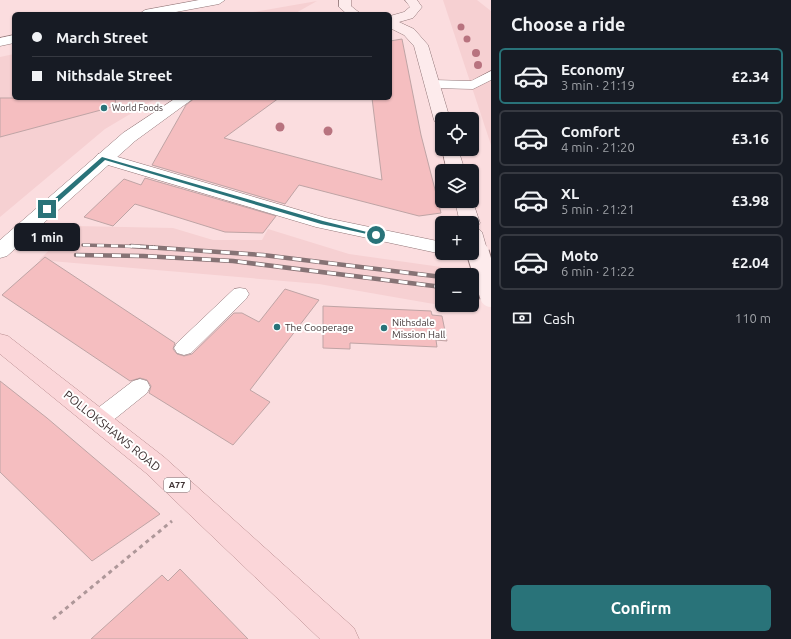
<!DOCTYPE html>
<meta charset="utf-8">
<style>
:root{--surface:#171b24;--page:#242831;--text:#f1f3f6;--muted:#9ea1a6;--line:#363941;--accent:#297379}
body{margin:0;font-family:Ubuntu,sans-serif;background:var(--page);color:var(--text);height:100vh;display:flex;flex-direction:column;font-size:15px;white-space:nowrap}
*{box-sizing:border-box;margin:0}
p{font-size:13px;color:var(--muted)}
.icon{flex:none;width:22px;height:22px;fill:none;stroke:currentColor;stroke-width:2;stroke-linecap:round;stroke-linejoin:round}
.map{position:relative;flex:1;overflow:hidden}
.side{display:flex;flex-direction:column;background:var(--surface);width:300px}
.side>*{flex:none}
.top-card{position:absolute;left:12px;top:12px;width:380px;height:88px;border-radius:6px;box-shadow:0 1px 3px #0004;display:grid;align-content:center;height:88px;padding:0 20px;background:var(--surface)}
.tools{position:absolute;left:435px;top:112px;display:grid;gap:8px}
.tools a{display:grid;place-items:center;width:44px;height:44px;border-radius:6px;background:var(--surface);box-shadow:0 1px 3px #0004;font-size:20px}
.end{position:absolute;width:18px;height:18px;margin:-9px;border:5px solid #297379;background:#fff;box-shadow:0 0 0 2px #fff}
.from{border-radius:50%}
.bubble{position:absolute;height:28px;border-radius:6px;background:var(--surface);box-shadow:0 1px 3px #0004;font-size:13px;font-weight:600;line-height:28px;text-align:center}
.top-card b{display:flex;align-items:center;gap:14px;height:38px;font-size:15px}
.top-card b+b{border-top:1px solid var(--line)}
.top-card i{width:10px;height:10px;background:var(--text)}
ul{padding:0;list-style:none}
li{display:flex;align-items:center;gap:12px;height:56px;margin:0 8px 6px;padding:0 12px;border:2px solid var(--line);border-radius:6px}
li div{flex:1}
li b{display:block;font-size:15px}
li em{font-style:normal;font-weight:600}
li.on{border-color:var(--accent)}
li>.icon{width:36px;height:36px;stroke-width:1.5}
h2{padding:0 20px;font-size:18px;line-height:48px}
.pay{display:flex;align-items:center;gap:10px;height:44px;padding:0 20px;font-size:15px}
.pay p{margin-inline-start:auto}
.cta{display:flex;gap:8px;margin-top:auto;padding:8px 20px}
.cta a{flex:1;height:46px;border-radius:6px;background:var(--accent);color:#fff;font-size:16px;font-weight:600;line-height:46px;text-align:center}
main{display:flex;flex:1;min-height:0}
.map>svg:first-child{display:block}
</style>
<main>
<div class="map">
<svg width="491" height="639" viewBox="0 0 491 639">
<rect width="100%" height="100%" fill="#fbdddf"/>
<!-- built -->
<path fill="#f6d0d2" d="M 443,0 L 477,0 L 491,11 L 491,145 Z
M 317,1 L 294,14 L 242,14 Z
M 14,54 L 14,98 L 157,98 L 105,129 L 0,217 L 0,57 Z
M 74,226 L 173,228 L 213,240 L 262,240 L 268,229 L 349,254 L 441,267 L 443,275 L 442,305 L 451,305 L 451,307 L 319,284 L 39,260 Z"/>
<!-- building -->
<path fill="#f5bec0" stroke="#bfa4a5" d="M 402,39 L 421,135 L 441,213 L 419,216 L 299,185 L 285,204 L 152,165 L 186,105 L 195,98 L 279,98 L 224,138 L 382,180 L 372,98 L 390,98 L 390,41 Z
M 0,98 L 115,98 L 116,106 L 0,137 Z
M 145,178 L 276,216 L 263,233 L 225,232 L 135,204 L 113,226 L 84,217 L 124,179 L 141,185 Z
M 45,257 L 175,343 L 173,349 L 177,354 L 184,356 L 192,354 L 234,313 L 242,313 L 259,322 L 285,289 L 319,300 L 250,390 L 270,402 L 233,445 L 149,393 L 151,386 L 147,380 L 140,378 L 130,381 L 2,295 Z
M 323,306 L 431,311 L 432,315 L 442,316 L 447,341 L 436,340 L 437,347 L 350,343 L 350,349 L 323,348 Z
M 0,381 L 47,418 L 160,514 L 92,561 L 0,472 Z
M 180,569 L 248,639 L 91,639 L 162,575 L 168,581 Z"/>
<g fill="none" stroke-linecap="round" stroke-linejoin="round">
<defs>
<path id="service" d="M 491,71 L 491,80 L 473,89 L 432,88 L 426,84 L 432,80 L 471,81 Z
M 240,288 L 246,289 L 249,294 L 246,299 L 191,353 L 184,355 L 177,353 L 174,348 L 177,343 L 234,289 Z
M 140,379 L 147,381 L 150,387 L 147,393 L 106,426 L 98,429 L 90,426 L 87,420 L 90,414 L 133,381 Z"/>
<path id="minor" d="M 199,0 L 225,0 L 219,4 L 165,14 L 139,14 L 145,10 Z
M 14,35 L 14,43 L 0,46 L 0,38 Z
M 104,153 L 326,218 L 442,242 L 442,253 L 447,253 L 442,254 L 316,227 L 98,162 L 95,158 L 98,154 Z"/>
<path id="tertiary" d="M 176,98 L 194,98 L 135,141 L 7,256 L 0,258 L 0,240 L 123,133 Z"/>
<path id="secondary" d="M 339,0 L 351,0 L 351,6 L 361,14 L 347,14 L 339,7 Z
M 405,0 L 417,0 L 422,7 L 413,18 L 399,22 L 414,29 L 428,45 L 450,119 L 442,119 L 442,125 L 436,123 L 434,120 L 414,46 L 404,35 L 390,28 L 390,16 L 404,12 L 410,7 Z
M 442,149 L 458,149 L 465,171 L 447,171 Z
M 472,199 L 480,223 L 477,227 L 482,232 L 488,253 L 485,258 L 478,260 L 471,258 L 468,253 L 472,253 L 472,223 L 460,223 L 455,201 L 472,201 Z"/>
<path id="primary" d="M 0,334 L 8,336 L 164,457 L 354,628 L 359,639 L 320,639 L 146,473 L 0,354 Z"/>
</defs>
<!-- service casing -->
<use href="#service" stroke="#927779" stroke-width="1"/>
<!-- minor casing -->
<use href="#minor" stroke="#927779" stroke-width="1"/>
<!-- tertiary casing -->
<use href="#tertiary" stroke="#927779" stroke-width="1"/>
<!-- secondary casing -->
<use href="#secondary" stroke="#927779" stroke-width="1"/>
<!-- primary casing -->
<use href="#primary" stroke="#b88c8f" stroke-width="1"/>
<!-- path -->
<path stroke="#ae9799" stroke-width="3" stroke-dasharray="4 4" stroke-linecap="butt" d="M 53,619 L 172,521"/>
<!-- service -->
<use href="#service" fill="#fff" fill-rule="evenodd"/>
<!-- minor -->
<use href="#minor" fill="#fff" fill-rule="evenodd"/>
<!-- tertiary -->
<use href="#tertiary" fill="#fff" fill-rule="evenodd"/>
<!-- secondary -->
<use href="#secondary" fill="#fdebec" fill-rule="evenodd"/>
<!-- primary -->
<use href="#primary" fill="#fbd6d9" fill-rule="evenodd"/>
<defs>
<path id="rail-far1" d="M 83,245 L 154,247"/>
<path id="rail" d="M 131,246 L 263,255 L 442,277
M 76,255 L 143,256 L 233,261 L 442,287
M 472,281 L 491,284
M 472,291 L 491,294"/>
</defs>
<!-- rail-far1 casing -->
<use href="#rail-far1" stroke="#867375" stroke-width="3.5"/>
<!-- rail casing -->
<use href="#rail" stroke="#867375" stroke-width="4.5"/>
<!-- rail-far1 -->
<use href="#rail-far1" stroke="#fff" stroke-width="2.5" stroke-dasharray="7" stroke-linecap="butt"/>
<!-- rail -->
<use href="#rail" stroke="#fff" stroke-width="3" stroke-dasharray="9" stroke-linecap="butt"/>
<defs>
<path id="secondary-bridge" d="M 478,253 L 491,296"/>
</defs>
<!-- secondary-bridge casing -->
<use href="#secondary-bridge" stroke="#927779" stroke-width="24" stroke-linecap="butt"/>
<!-- secondary-bridge -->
<use href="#secondary-bridge" stroke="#fdebec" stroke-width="22"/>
</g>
<!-- trees -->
<g fill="#b8737f">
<circle cx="461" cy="27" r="3.5"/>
<circle cx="467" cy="39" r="3.5"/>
<circle cx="476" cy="53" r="4"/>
<circle cx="478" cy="65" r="4"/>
<circle cx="280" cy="127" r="4.5"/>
<circle cx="328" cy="131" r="4.5"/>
</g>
<!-- route -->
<path fill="#297379" d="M 102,157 L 323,221 L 379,235 L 376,236 L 321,224 L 105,160 L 49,210 L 45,210 L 45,207 Z"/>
<!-- markers -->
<g fill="#297379" stroke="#fff" stroke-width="1.5">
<circle cx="104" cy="108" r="4"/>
<circle cx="277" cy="327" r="4"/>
<circle cx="384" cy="328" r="4"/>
</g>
<g text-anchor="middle" stroke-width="4" stroke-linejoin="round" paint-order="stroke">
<!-- far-poi labels -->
<g font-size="9" fill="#403435" stroke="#fff" text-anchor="start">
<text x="112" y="111">World Foods</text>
</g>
<!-- shield labels -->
<rect fill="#fff" stroke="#797172" stroke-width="1" x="164" y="478" width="26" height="14" rx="3"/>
<g font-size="9" font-weight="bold" fill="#403435">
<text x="177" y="488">A77</text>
</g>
<!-- poi labels -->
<g font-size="10" fill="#403435" stroke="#fff" text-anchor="start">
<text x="392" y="326">Nithsdale<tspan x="392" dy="12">Mission Hall</tspan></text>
<text x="285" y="331">The Cooperage</text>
</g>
<!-- near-street labels -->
<g font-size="12" fill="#403435" stroke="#fff">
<text transform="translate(112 431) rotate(39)" y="4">POLLOKSHAWS ROAD</text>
</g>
</g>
</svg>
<div class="tools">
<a><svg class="icon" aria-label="locate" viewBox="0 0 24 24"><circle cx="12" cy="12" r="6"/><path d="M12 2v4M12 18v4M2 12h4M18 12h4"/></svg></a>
<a><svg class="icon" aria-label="layers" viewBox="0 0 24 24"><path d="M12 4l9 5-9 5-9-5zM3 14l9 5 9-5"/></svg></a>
<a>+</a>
<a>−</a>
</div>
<i class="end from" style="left:376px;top:235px"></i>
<i class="end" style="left:47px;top:209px"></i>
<div class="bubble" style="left:14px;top:223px;width:66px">1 min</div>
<div class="top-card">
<b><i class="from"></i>March Street</b>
<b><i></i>Nithsdale Street</b>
</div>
</div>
<section class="side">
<h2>Choose a ride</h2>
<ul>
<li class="on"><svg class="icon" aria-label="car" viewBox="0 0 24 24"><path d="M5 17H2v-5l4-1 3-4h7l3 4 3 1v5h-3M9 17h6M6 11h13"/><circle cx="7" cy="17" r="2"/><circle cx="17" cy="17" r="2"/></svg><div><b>Economy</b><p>3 min · 21:19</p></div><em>£2.34</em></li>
<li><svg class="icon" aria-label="car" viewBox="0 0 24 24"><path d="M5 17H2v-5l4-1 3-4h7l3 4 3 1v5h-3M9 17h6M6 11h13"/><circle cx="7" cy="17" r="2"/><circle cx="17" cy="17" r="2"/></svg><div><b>Comfort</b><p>4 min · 21:20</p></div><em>£3.16</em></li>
<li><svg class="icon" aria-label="car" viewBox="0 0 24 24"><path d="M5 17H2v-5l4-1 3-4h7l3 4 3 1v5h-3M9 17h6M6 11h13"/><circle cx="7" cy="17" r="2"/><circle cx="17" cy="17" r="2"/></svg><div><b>XL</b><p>5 min · 21:21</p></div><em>£3.98</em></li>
<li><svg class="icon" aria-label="car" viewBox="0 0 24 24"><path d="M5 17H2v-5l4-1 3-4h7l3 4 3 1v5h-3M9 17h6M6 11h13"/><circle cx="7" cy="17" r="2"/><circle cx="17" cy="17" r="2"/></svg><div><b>Moto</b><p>6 min · 21:22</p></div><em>£2.04</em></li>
</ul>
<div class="pay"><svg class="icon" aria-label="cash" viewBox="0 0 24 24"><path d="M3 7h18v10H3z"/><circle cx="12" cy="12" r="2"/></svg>Cash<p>110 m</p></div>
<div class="cta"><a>Confirm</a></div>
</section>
</main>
